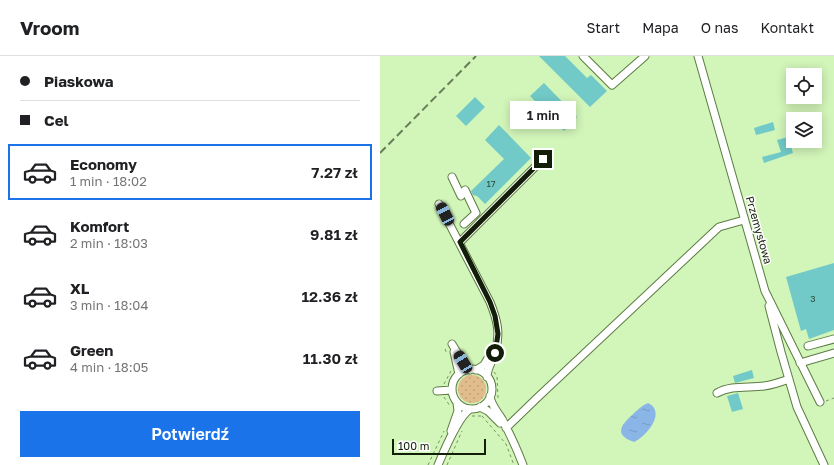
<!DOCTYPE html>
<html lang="pl">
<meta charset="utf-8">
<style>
:root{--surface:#fff;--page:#f6f6f6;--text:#202124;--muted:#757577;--line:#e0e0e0;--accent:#1a73e8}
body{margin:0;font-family:"Golos Text",sans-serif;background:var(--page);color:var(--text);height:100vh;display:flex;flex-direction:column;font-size:15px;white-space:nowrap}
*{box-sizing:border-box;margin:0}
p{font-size:13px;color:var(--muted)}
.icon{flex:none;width:22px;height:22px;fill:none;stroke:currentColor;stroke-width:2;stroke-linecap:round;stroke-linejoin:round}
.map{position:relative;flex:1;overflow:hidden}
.panel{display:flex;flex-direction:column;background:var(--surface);width:380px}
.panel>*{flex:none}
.guide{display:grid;align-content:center;height:88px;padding:0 20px;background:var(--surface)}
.tools{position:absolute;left:406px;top:12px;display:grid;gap:8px}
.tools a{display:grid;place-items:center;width:36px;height:36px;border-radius:0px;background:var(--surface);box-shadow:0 2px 10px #0003;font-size:20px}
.scale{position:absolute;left:12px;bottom:10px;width:94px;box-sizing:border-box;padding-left:4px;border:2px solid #121e07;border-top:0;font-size:11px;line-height:14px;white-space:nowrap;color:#121e07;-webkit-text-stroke:3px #fff;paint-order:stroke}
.end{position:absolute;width:18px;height:18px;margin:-9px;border:5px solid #121e07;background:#fff;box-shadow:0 0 0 2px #fff}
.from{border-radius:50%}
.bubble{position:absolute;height:28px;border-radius:0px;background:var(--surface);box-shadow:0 2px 10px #0003;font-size:13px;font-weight:600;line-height:28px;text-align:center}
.car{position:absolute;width:12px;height:24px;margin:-12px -6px;border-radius:5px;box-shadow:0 0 3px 1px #0007;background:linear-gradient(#222 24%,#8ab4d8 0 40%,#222 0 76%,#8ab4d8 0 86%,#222 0)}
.guide b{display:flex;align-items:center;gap:14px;height:38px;font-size:15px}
.guide b+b{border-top:1px solid var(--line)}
.guide i{width:10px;height:10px;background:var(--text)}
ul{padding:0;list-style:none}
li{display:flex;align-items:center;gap:12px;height:56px;margin:0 8px 6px;padding:0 12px;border:2px solid transparent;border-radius:0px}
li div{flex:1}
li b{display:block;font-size:15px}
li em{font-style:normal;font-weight:600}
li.active{border-color:var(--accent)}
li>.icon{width:36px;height:36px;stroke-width:1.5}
.action{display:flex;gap:8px;margin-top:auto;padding:8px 20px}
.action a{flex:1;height:46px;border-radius:0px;background:var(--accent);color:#fff;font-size:16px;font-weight:600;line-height:46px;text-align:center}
header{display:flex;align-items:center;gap:24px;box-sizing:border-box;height:56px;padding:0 20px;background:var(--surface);border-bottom:1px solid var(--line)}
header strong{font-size:19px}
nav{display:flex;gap:22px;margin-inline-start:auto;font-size:14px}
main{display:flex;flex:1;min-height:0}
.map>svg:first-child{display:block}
</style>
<header>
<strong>Vroom</strong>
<nav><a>Start</a><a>Mapa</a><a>O nas</a><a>Kontakt</a></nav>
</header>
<main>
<section class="panel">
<div class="guide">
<b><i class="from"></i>Piaskowa</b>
<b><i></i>Cel</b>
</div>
<ul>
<li class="active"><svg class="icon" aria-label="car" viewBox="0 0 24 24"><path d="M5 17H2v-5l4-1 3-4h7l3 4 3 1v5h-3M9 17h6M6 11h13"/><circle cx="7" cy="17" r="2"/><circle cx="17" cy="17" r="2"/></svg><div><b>Economy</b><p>1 min · 18:02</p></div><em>7.27 zł</em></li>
<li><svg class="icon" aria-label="car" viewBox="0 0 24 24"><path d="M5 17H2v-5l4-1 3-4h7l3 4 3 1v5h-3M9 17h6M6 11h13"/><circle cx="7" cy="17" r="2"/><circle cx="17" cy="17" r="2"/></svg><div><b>Komfort</b><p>2 min · 18:03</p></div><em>9.81 zł</em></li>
<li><svg class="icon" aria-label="car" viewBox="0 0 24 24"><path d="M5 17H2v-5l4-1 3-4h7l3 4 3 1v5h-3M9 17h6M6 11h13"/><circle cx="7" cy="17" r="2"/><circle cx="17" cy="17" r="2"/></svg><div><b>XL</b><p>3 min · 18:04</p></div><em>12.36 zł</em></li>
<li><svg class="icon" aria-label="car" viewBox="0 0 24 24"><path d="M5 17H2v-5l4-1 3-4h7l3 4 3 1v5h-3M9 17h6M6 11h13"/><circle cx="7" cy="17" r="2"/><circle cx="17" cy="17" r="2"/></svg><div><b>Green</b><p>4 min · 18:05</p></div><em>11.30 zł</em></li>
</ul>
<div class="action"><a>Potwierdź</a></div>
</section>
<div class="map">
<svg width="454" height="409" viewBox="0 0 454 409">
<defs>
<pattern id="grass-dots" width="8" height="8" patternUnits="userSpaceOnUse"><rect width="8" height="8" fill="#e1bc8c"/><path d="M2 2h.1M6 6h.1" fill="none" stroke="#c0a177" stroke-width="1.8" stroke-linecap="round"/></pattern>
<pattern id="water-ripples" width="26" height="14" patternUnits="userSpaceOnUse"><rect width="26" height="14" fill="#8ab5e7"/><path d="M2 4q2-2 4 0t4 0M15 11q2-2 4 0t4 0" fill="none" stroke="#769bc5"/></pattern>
</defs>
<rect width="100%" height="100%" fill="#d2f5b9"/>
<!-- grass -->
<path fill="url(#grass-dots)" d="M78 333a14 14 0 1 1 28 0a14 14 0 1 1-28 0Z"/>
<!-- water -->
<path fill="url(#water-ripples)" d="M 268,347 C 287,356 266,381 254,386 C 237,380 238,372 250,361 C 256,355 261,350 268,347 Z"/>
<!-- building -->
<path fill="#71cac7" d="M 159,0 L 185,0 L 207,22 L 211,19 L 227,35 L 210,51 Z
M 164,27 L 197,61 L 184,75 L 150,40 Z
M 95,41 L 105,51 L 86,70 L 76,60 Z
M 393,66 L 395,74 L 376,79 L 374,72 Z
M 119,69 L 151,102 L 105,148 L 97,140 L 93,139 L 91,135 L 124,103 L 105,84 Z
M 408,81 L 413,97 L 384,107 L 382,101 L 401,96 L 397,84 Z
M 454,207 L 454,274 L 429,283 L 426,273 L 421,275 L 406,221 Z
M 372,314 L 374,322 L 355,327 L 353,320 Z
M 358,337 L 363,353 L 352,356 L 347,340 Z"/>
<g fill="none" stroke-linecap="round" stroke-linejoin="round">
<defs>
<path id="minor" d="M 203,0 L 232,29 L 265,0
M 318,0 L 385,235 L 440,346
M 72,121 L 81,140
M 59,148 L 110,246 C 117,263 121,278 115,296 C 113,305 107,312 107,321
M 84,168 L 96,157 L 85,134
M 80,186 L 163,103
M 389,250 L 401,296 L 417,351 L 444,409
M 72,288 L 83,306 L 90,314
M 428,290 L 454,283
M 74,296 L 79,318
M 420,307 L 454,297
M72 333a20 20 0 1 1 40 0a20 20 0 1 1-40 0Z
M 96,314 L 104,309 L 111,297
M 57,335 L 72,334
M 337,337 C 351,329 368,332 384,330 C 393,329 401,326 409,323
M 110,340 C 111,349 117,355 122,363 C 130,378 137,393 143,409
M 100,351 L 108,355 L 120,367
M 126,372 L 157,342 L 339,171 L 364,164
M 71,375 L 78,355 L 77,347
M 58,409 C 64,395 78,361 90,353"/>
</defs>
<!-- minor casing -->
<use href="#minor" stroke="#5d7b44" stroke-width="9"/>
<!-- path -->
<path stroke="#799167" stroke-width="1" stroke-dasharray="3 3" stroke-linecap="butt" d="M 65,293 L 67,298
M 114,316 L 117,320 L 118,342
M 64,328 L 71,315
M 64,341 L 70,350
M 446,345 L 454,342
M 92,360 L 101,360
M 102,360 L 126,388 L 134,409
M 48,409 L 64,375
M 67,409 L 82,375"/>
<!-- minor -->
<use href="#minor" stroke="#fff" stroke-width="7"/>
<!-- rail -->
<path stroke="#687e57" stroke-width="2" stroke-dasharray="8 4" stroke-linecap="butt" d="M 0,97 L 96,0"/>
</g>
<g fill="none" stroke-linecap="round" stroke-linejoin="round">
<!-- route -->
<path stroke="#121e07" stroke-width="5" d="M 115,297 L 118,278 L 115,260 L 110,246 L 80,186 L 163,103"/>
</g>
<g text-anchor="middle" stroke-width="3" stroke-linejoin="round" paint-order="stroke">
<!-- number labels -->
<g font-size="9" fill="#2a4937">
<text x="111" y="131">17</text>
<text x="433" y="246">3</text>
</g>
<!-- street labels -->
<g font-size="11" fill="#121e07" stroke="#fff">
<text transform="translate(379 174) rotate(74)" y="4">Przemysłowa</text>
</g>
</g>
</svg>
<div class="tools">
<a><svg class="icon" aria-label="locate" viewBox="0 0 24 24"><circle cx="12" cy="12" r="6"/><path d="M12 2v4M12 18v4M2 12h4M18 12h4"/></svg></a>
<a><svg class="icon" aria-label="layers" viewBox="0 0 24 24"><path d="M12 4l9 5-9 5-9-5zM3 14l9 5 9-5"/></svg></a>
</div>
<div class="scale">100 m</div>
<i class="end from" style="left:115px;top:297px"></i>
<i class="end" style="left:163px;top:103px"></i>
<div class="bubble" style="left:130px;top:45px;width:66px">1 min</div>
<i class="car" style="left:65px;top:158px;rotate:333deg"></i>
<i class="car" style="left:83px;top:306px;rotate:329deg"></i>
</div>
</main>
